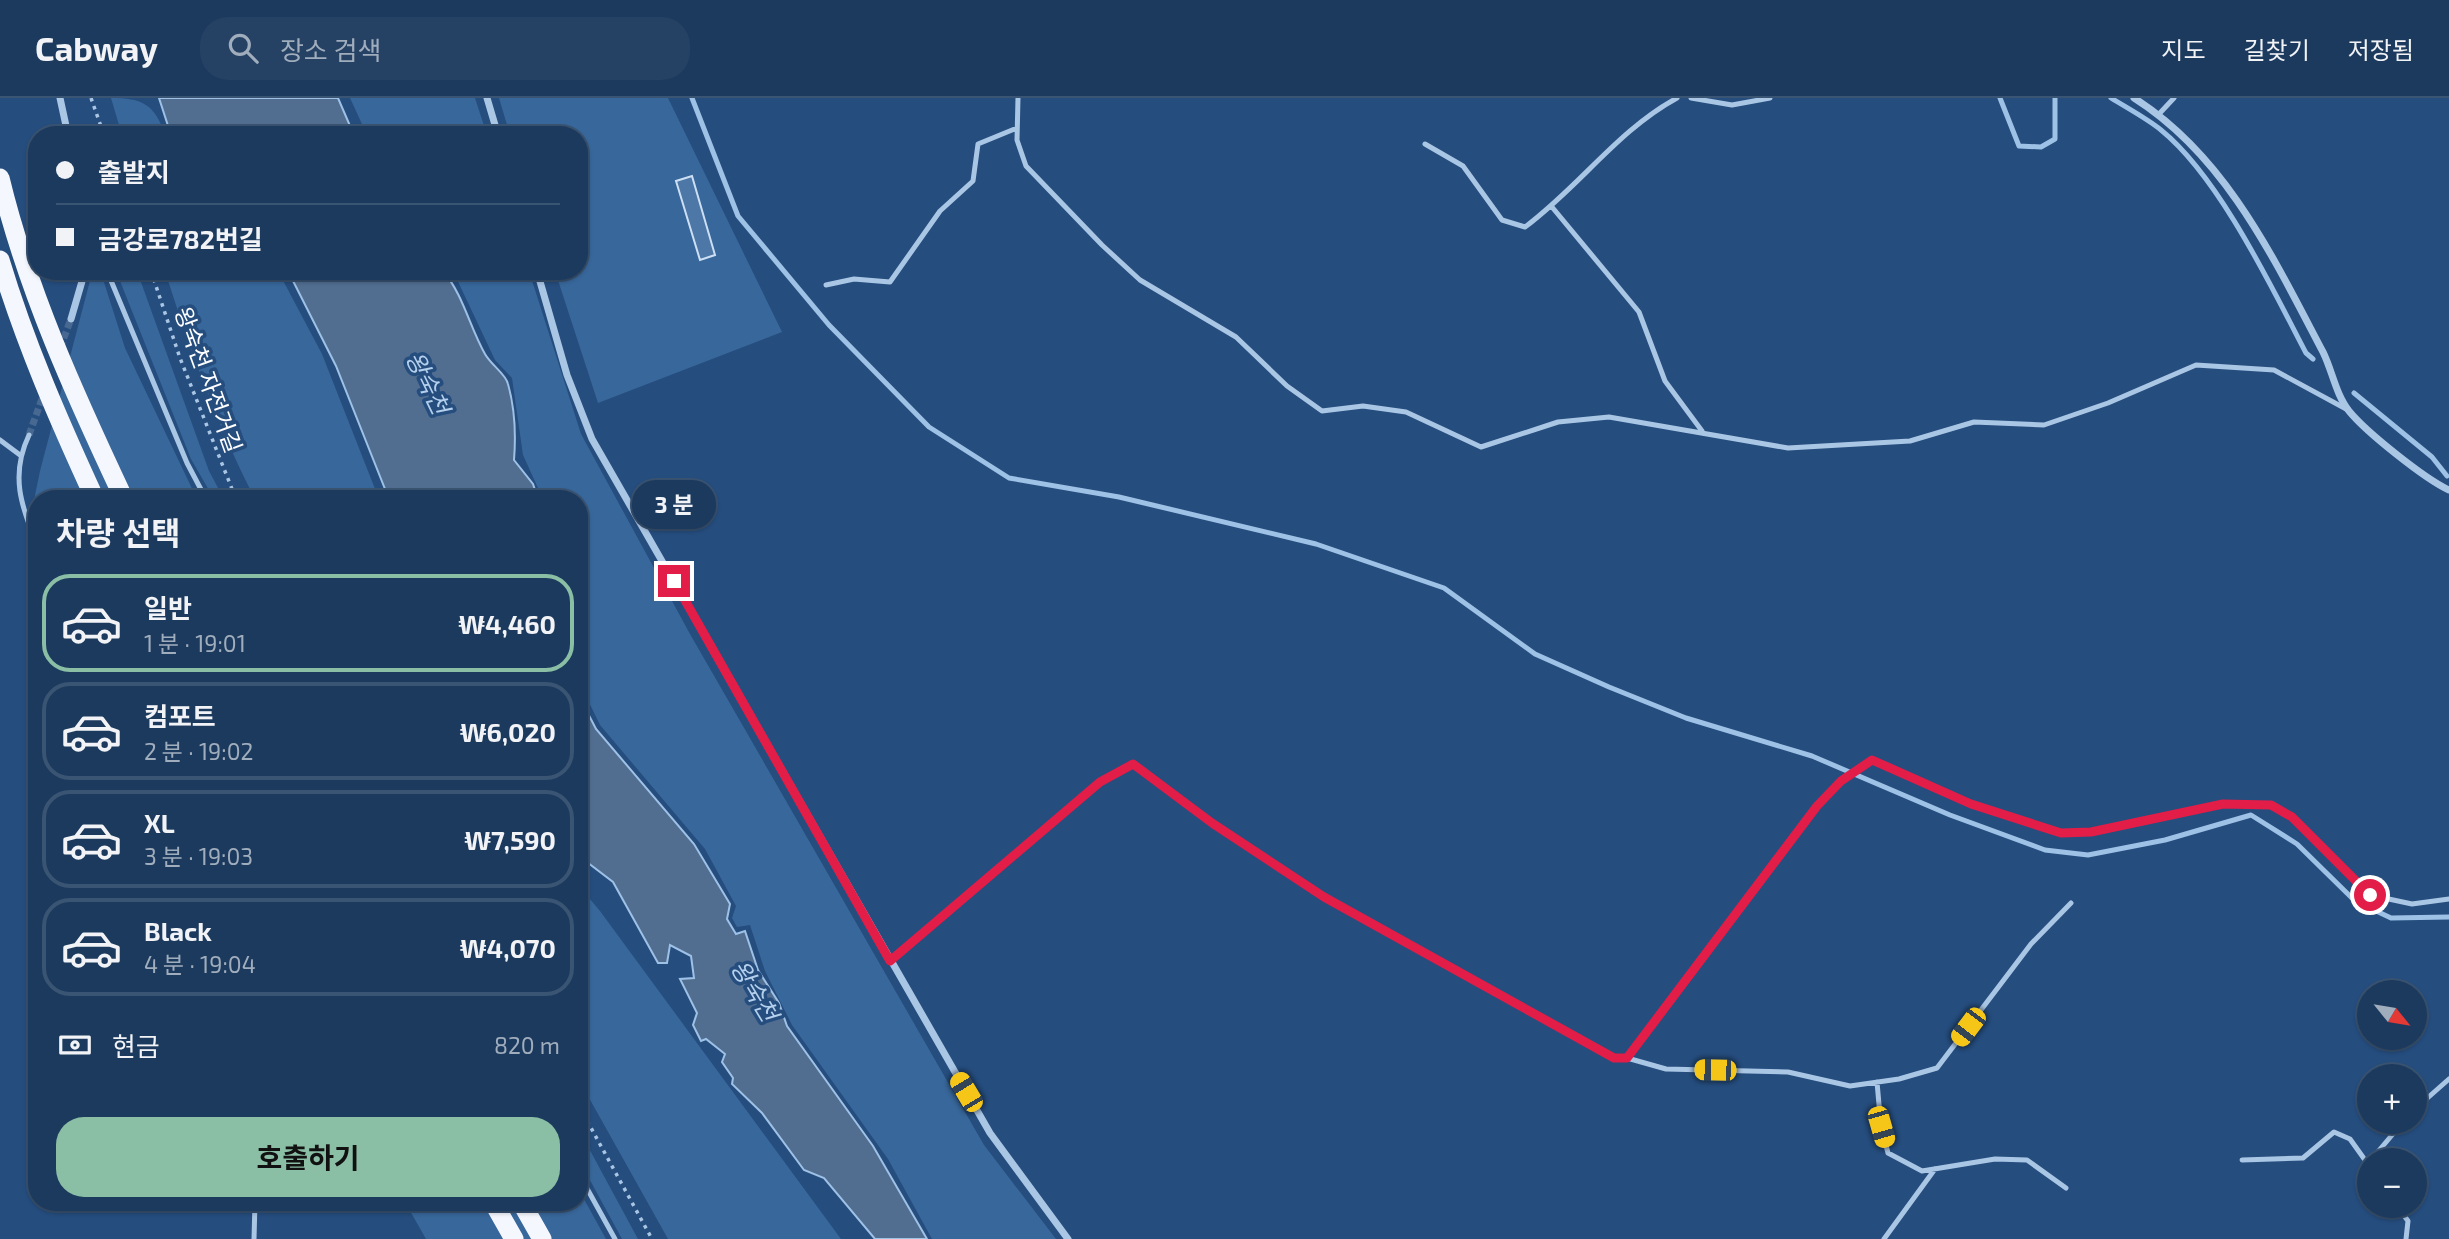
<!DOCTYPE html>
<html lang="ko">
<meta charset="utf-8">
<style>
:root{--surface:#1c3a5e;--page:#254164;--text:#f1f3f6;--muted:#a0adbc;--line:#3a5473;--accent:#8abfa5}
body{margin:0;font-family:"Exo 2","Noto Sans KR",sans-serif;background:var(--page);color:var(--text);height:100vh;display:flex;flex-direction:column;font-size:26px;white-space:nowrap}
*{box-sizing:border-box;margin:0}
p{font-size:23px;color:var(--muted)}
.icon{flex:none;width:38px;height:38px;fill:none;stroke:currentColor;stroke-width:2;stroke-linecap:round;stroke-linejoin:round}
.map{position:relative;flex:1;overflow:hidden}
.panel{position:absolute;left:28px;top:392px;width:560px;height:721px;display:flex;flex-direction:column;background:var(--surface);border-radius:28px;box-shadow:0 2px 5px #0004,0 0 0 2px var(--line)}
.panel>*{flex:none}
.banner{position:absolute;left:28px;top:28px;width:560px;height:154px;border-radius:28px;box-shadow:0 2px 5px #0004,0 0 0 2px var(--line);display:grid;align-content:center;height:154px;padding:0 28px;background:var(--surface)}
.needle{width:46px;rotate:120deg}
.tools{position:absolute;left:2357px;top:882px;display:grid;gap:14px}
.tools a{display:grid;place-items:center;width:70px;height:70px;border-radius:50%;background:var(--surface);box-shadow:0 2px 5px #0004,0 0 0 2px var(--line);font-size:35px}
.end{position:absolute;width:32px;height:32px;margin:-16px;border:9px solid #e11d48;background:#fff;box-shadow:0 0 0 4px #fff}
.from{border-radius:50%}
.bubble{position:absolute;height:49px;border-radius:24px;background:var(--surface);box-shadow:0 2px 5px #0004,0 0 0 2px var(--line);font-size:23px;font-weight:700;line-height:49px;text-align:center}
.car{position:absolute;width:21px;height:42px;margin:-21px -10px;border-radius:9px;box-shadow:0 0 5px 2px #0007;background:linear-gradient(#f5c518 24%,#345 0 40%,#f5c518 0 76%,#345 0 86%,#f5c518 0)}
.banner b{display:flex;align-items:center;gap:24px;height:66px;font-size:26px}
.banner b+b{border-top:2px solid var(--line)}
.banner i{width:18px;height:18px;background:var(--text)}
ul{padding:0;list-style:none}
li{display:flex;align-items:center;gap:21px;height:98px;margin:0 14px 10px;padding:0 14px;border:4px solid var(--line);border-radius:28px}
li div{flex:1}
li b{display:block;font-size:26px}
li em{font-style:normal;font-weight:700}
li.on{border-color:var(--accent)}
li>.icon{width:63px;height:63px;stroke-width:1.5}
h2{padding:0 28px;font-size:32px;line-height:84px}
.pay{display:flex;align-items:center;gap:18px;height:77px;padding:0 28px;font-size:26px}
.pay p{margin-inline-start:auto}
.button{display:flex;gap:14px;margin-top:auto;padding:14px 28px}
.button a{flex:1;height:80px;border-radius:28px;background:var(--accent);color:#111;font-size:28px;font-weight:700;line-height:80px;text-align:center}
header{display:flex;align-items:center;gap:42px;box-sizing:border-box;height:98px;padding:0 35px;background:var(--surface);border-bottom:2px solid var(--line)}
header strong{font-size:33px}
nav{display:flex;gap:38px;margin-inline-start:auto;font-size:24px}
.search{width:490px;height:63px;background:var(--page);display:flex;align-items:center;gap:18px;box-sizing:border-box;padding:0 24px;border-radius:28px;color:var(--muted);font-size:26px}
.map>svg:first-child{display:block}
</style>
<header>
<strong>Cabway</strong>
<div class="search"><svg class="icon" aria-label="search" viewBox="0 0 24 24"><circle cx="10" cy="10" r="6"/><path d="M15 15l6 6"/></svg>장소 검색</div>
<nav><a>지도</a><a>길찾기</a><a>저장됨</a></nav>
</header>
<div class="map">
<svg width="2449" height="1141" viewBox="0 0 2449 1141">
<rect width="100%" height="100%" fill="#254d7e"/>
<!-- green -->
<path fill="#38679b" d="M 111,0 C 142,0 155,6 165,37 L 122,37 Z
M 350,0 L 475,0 L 487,37 L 367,37 Z
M 499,0 L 668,0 L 782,234 L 598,305 L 555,173 L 579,173 L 579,37 L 510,37 Z
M 116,173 L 137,173 L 209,373 L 224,401 L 214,401 L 191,361 Z
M 165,173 L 278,173 L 322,256 L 379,401 L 255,401 C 217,327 190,252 165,173 Z
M 453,173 L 529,173 L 581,336 L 690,536 L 984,1047 L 1056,1141 L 932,1141 L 888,1061 L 792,927 L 765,873 L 750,827 L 737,829 L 732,820 L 736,808 L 705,751 L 600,627 L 579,584 L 579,401 L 543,401 L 523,357 L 512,280 L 495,262 Z
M 92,175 L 102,178 L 125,250 L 197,401 L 37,401 L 37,419 L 34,402 L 40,373 Z
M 579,788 L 600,813 L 841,1141 L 668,1141 L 579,982 Z
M 579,1032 L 638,1141 L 622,1141 L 579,1062 Z
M 579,1092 L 606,1141 L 426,1141 L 405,1104 L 579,1104 Z"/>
<!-- water -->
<path fill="#516e91" stroke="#9ec1e6" stroke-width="2" d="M 159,0 L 338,0 L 354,37 L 171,37 Z
M 288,173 L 443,173 C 463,196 470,230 485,256 C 491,267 506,276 508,286 C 515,311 516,337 514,362 L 533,386 L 538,401 L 389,401 L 336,268 Z
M 579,598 L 596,631 L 694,746 L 730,806 L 727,821 L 736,836 L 745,833 L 758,872 L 779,905 L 787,928 L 873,1048 L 927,1141 L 875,1141 L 824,1080 L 804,1072 L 762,1015 L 732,986 L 733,980 L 722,964 L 725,956 L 706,941 L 701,943 L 693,927 L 697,915 L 680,881 L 694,880 L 691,858 L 670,847 L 667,865 L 658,865 L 613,784 L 579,758 Z"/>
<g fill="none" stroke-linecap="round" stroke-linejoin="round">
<!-- stream -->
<path stroke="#9ec1e6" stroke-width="5" d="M 692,0 L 738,118 L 829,227 L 929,329 L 1009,380 L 1119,399 L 1316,446 L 1444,490 L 1535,556 L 1609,589 L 1686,620 L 1812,658 L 1950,717 L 2045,752 L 2088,757 L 2165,742 L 2251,717 L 2297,746 L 2355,803 L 2391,820 L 2449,819
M 2000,0 L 2019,48 L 2041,49 L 2055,41 L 2055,0
M 2111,0 C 2127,10 2146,20 2161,32 C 2219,79 2271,188 2306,255 L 2313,261
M 2354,295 L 2432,359 L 2447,378"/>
</g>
<!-- building -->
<path fill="#4d77a6" stroke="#cddff4" stroke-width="2" d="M 692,78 L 715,157 L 700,162 L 676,83 Z"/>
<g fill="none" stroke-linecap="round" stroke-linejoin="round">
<!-- minor-tunnel -->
<path stroke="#466891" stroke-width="7" stroke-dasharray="7 3.5" stroke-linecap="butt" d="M 60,250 L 71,221
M 29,337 L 44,295"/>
<!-- path -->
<path stroke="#aac6e5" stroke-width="3.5" stroke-dasharray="3.5 5" stroke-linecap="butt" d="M 91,0 L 104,37
M 151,173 L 180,260 L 236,401
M 579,1008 L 652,1141"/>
<!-- service -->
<path stroke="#aac6e5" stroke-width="5" d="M 1018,0 L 1017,42 L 1026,68 L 1102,147 L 1140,182 L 1236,239 L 1287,288 L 1322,313 L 1363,308 L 1406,314 L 1481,349 L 1558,324 L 1609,319 L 1788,350 L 1910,343 L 1974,324 L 2044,327 L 2108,305 L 2196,267 L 2274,272 L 2348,312
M 1691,0 L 1732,7 L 1770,0
M 2159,16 L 2174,0
M 1425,46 L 1463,68 L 1502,122 L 1525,129 C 1579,89 1618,32 1677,0
M 1552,109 L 1639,214 L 1665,283 L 1702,333
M 107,173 L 187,365 L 206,401
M 826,187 L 854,181 L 890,184 L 940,113 L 973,83 L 978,46 L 1017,30
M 29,337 C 10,377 21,408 37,447
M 0,342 L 20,357
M 890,863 L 1100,684 L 1133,666 L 1212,725 L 1324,798 L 1613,960 L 1627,960 L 1817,708 L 1841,683 L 1872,662 L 1971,706 L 2061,735 L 2091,734 L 2223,706 L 2271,707 L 2292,719 L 2370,797 L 2412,806 L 2449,801
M 1627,960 L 1666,971 L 1788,974 L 1850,988 L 1899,981 L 1937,970 L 2031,846 L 2071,805
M 1877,984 L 1881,1029 L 1888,1055 L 1922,1073 L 1995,1061 L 2027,1062 L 2066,1090
M 2415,1011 L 2449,981
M 2242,1062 L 2303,1060 L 2334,1034 L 2350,1041 L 2370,1069
M 2371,1062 L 2403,1024
M 579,1076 L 615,1141
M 2397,1108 L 2408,1123 L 2406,1141
M 254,1141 L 255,1104
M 1884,1141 L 1935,1071"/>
<!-- minor -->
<path stroke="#aac6e5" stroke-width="7" d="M 60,0 L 68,37
M 487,0 L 498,37
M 2134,0 C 2226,58 2274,161 2323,254 C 2332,272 2336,297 2349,313 C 2366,334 2425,381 2449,392
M 537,173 L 567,277 L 592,341 L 990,1035 L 1068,1141
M 71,221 L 85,173"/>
<!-- trunk -->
<path stroke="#f4f8fe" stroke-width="19" d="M 0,80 C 27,192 75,297 124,401
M 0,162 C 25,245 59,323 95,401
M 493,1104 L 514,1141
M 521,1104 L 542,1141"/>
</g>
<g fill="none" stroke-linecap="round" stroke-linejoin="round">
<!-- route -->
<path stroke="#e11d48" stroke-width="9" d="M 674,483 L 890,863 L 1100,684 L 1133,666 L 1212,725 L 1324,799 L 1614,960 L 1627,960 L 1817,708 L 1841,683 L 1872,662 L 1971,706 L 2061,735 L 2091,734 L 2223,706 L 2271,707 L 2292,719 L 2370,797"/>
</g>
<g text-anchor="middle" stroke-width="7" stroke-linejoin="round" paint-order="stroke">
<!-- street labels -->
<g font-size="23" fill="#fff" stroke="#254d7e">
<text transform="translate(208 282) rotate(70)" y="8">왕숙천 자전거길</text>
</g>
<!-- water labels -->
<g font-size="24" font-style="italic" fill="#b5d0ed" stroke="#254d7e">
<text transform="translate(427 285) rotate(64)" y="8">왕숙천</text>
<text transform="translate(754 893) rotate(59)" y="8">왕숙천</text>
</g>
</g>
</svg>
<div class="tools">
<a><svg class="needle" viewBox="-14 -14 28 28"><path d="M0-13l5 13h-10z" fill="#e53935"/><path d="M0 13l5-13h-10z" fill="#a0adbc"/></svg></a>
<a>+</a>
<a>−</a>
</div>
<i class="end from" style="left:2370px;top:797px"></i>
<i class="end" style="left:674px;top:483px"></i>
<div class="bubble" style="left:632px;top:382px;width:84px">3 분</div>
<i class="car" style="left:1968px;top:929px;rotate:217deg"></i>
<i class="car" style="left:1715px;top:972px;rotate:271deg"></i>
<i class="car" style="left:966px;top:994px;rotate:329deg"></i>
<i class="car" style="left:1881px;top:1029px;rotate:164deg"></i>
<div class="banner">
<b><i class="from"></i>출발지</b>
<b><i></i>금강로782번길</b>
</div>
<section class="panel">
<h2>차량 선택</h2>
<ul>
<li class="on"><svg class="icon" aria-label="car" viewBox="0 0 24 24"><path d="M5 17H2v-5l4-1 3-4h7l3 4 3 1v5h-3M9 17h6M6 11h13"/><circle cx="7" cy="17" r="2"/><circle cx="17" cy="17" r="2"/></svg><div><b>일반</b><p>1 분 · 19:01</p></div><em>₩4,460</em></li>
<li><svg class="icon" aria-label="car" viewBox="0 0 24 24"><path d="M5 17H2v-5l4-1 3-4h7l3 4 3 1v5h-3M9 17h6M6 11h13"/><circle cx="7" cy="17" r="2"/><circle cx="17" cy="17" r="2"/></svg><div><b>컴포트</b><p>2 분 · 19:02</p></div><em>₩6,020</em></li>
<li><svg class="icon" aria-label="car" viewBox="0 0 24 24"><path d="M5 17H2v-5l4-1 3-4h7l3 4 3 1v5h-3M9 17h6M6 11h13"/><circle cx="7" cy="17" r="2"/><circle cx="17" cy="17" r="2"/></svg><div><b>XL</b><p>3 분 · 19:03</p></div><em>₩7,590</em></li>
<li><svg class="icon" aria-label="car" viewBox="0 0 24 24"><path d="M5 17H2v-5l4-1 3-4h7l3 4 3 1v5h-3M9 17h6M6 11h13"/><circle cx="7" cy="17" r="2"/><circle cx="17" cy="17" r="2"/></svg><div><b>Black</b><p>4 분 · 19:04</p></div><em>₩4,070</em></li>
</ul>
<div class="pay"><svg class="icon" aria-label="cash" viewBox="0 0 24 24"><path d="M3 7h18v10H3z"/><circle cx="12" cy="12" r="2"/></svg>현금<p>820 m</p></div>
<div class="button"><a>호출하기</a></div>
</section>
</div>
